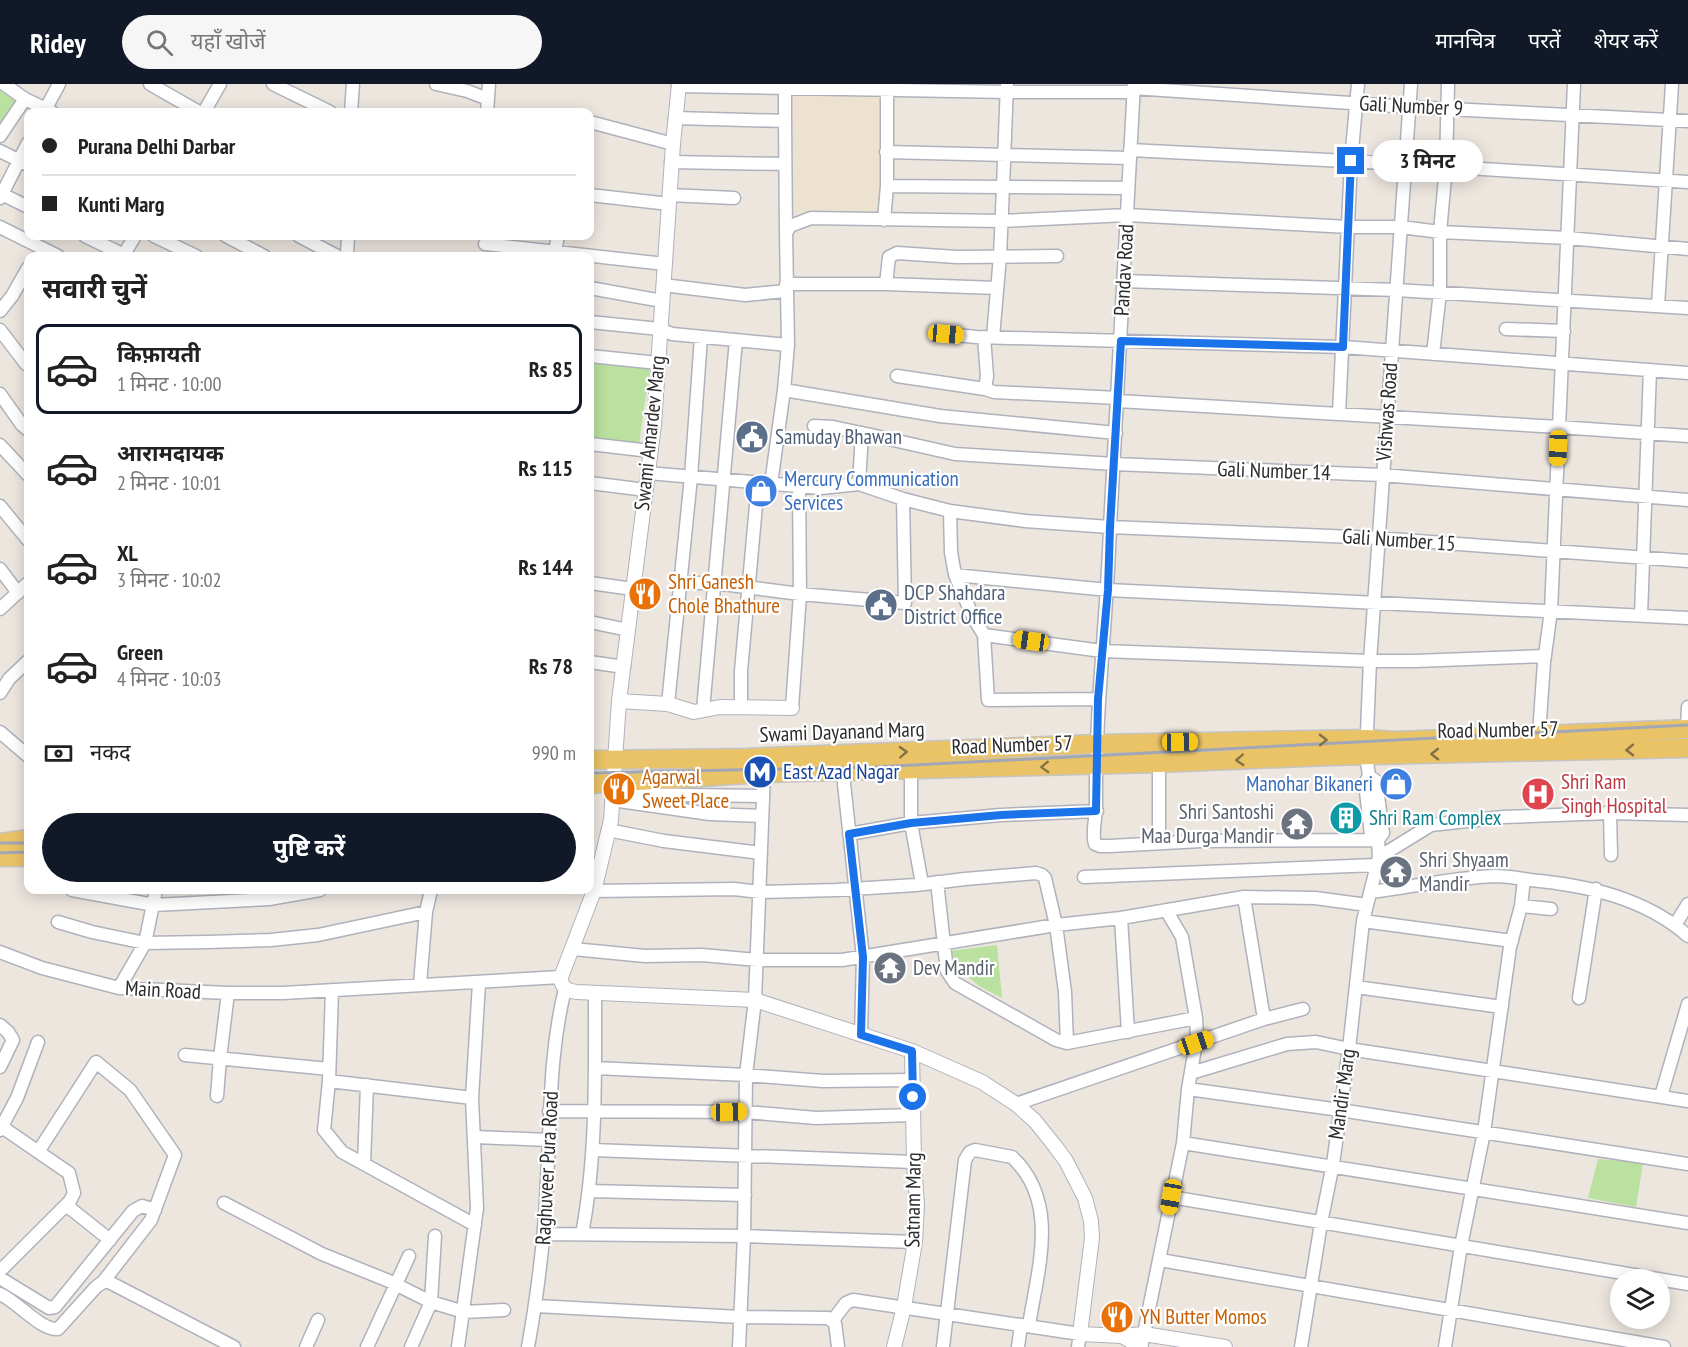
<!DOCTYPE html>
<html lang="hi">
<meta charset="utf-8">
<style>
:root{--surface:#fff;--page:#f6f6f6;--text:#222;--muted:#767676;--line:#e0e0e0;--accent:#111827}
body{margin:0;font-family:"PT Sans Narrow","Noto Sans Devanagari",sans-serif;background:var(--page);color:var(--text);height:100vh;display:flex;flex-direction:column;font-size:22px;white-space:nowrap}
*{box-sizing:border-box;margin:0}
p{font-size:20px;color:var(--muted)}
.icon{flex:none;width:33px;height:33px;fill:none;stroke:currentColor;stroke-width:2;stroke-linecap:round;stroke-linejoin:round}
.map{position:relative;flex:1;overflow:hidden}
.details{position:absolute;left:24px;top:168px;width:570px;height:642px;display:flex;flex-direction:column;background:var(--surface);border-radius:12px;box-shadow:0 3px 15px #0003}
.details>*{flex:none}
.hud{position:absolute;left:24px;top:24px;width:570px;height:132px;border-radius:12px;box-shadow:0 3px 15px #0003;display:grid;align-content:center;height:132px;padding:0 18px;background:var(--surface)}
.controls{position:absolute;left:1610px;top:1185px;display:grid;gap:12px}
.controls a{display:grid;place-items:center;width:60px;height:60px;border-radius:50%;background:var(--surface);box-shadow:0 3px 15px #0003;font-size:30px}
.end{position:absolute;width:27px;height:27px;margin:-14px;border:8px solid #1a73e8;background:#fff;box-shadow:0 0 0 3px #fff}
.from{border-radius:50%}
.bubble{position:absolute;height:42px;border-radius:21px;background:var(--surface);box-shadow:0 3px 15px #0003;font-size:20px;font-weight:700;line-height:42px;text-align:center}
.car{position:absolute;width:18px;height:36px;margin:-18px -9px;border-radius:8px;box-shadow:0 0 4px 2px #0007;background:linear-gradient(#f5c518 24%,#345 0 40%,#f5c518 0 76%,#345 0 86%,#f5c518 0)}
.hud b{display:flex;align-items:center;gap:21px;height:57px;font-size:22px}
.hud b+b{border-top:2px solid var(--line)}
.hud i{width:15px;height:15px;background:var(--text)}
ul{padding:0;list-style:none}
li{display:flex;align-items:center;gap:18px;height:90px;margin:0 12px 9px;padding:0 6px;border:3px solid transparent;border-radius:12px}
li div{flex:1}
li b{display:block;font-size:22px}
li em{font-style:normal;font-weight:700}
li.on{border-color:var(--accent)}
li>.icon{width:54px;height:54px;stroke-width:1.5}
h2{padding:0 18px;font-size:27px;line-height:72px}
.pay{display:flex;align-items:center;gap:15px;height:66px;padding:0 18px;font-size:22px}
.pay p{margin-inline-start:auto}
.cta{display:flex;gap:12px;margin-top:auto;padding:12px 18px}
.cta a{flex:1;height:69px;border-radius:36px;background:var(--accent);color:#fff;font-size:24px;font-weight:700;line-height:69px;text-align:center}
header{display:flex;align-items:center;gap:36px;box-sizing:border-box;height:84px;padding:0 30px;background:var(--accent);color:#fff}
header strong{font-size:28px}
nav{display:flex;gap:33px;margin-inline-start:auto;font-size:21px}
.search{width:420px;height:54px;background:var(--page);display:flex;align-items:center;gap:15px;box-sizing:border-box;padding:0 21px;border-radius:33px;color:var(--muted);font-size:22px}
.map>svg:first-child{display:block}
</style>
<header>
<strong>Ridey</strong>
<div class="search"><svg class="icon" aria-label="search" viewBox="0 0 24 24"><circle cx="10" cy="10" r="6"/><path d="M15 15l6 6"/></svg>यहाँ खोजें</div>
<nav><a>मानचित्र</a><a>परतें</a><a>शेयर करें</a></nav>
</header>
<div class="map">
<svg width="1688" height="1263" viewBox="0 0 1688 1263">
<rect width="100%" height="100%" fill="#ede6df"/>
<!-- education -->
<path fill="#ede2d0" d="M 790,10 L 890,12 L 889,136 L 790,128 Z"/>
<!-- green -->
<path fill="#bae19f" d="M 0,2 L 18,15 L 0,42 Z
M 590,274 L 650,282 L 639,361 L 590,354 Z
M 997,861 L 1002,914 L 979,902 L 958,885 L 949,867 Z
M 1598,1075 L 1643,1079 L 1636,1123 L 1588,1114 Z"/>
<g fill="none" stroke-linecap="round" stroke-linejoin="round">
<defs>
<path id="minor" d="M 4,0 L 25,15
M 150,0 L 199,28
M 273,0 L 330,28
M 436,0 L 467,7 L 488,15
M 1134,0 L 1110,443 C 1107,535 1095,626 1096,719 C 1097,732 1091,748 1095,760 L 1100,762 L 1110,762 L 1201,757 L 1378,756
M 678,2 L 1007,8 L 1133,8
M 1133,4 L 1409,23 L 1688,37
M 44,28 L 59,0
M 204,28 L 220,0
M 351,28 L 353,0
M 487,28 L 489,0
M 675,34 L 785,37 L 785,4
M 785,37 L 786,149
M 590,38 L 673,60
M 0,52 L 25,15 L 52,28
M 1130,66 L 1405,80 L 1688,98
M 0,67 L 28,81
M 886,68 L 1130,74
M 671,78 L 785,80
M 887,102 L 1003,103 L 1007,0
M 2,110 L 28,123
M 590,111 L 669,120
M 669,111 L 734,114
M 0,114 L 28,59
M 884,136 L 887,102 L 887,0
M 0,143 L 58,172
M 85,152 L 124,171
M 154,152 L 196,172
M 226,152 L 264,172
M 299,152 L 337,172
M 485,160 L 665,180
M 123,172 L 135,152
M 347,172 L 348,152
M 554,172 L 558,152
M 1124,197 L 1396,206 L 1688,224
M 786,200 L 886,200 L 997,204
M 886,200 L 889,173 L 897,169 L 957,173 L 1057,172
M 663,201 L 745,211 L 786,207
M 590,204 L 662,217
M 1658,222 L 1672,0
M 0,227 L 12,212 L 28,184
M 590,238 L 660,245 L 672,250 L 788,261
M 1506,245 L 1564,247
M 0,246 L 26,280
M 946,250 L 976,253 L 1343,263 L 1688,289
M 984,253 L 987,292 L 985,305
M 993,253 L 1000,172 L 1003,103 L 1128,104
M 1433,270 L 1440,208 L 1440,148 L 1446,83 L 1448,0
M 590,272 L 658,279
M 897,292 L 985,305 L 994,308 L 1118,314
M 784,306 L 940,332 L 1116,349
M 0,310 L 22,341 L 28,346
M 1118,317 L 1559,343 L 1688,352
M 1339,330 L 1351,77 L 1358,0
M 814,342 L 833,343 L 871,351 L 955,370 L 1114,380 L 1382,391 L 1688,416
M 590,360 L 650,367
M 0,361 L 28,391
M 648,389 L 821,404 L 859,400 L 903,415 L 950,427 L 1025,437 L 1110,443 L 1377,454 L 1688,477
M 590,399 L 646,406
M 771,400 L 784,306 L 788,261 L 786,149 L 790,142 L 811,134 L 1001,137 L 1127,131 L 1349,143 L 1401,143 L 1440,148 L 1568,154 L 1688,165
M 859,400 L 862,349
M 0,422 L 28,456
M 950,427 L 951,468 L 955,491 L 1108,506 L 1688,534
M 0,485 L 18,509
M 955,491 L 973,533 L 984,551 L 988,616 L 1098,615
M 590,499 L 633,505
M 680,499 L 715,499 L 800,510 L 905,519 L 903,415
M 0,525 L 28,499
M 1641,531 L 1650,286
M 590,538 L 628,546
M 984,551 L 1102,567 L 1370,577 L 1415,577 L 1545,572
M 590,578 L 624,583
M 0,609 L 9,595 L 28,577
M 668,620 L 691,393 L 701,253
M 741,623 L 741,587 L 758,399
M 792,624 L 800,510 L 799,402
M 703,626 L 736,256
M 1687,645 L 1688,623
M 0,648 L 28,672
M 1539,650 L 1544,578 L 1551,527 L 1574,0
M 1159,679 L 1159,758
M 911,686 L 911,739 L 922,800
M 844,688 L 844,700 L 863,873 L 861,951
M 614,710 L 763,712
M 612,716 L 710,730 L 762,732
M 1610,729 L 1611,771
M 608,746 L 664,757 L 761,769
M 849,750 L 911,739 L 1001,731 L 1097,727
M 1378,756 L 1371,751 L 1365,699 L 1369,692 L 1366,671 L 1370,577 L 1411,0
M 1379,773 L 1431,741 L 1503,733 L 1610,729 L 1688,731
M 1084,793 L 1376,781
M 937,798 L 947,887 L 955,899 L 1056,956 L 1067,959 L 1196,934
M 72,806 L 154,821 L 269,815 L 320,806
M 594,807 L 734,805 L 760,808 L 836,806 L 916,801 L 965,795 L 1036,789 L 1042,791 L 1045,794 L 1056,841 L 1065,908 L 1067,959
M 1370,808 C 1411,803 1453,794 1494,792 C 1506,792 1518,794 1530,796 C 1586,801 1645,814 1688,852
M 1244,813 L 1264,935
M 1521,822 L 1551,825
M 1121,834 L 1128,948
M 1363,837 L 1512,857
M 58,838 L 92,848 L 145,859 L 208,858 L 271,856 L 318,851 L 426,828
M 1675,841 L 1688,820
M 573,865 L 645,872 L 702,871 L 757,876 L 842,876 L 1056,841 L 1121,834 L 1244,813 L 1315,814 L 1367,821
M 0,868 L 42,884 L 119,904 L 228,909 L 283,909 L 561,893
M 420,900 L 426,828 L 431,806
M 1356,903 L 1502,923
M 119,904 L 145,859 L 156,806
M 332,906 L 329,997 L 324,1046 L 342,1068 L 475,1141
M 1579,914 L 1596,805
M 0,941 L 8,948 L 13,956 L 0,983
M 185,971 L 329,985
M 595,984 L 746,991 L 823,997 L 913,996
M 1191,989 L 1287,960 L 1316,958 L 1349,965 L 1688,1017
M 329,997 L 472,1014 L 477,1124 L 458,1263
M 1188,1005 L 1340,1026 L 1688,1080
M 217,1012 L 220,974 L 228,909
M 1661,1012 L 1688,920
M 472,1014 L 479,899
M 1016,1020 L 1264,935 L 1303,925
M 549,1027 L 746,1028 L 816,1034 L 913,1031
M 0,1046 L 17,1014 L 38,958
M 475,1053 L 549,1056
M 1183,1059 L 1688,1139
M 593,1066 L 914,1078
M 38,1068 L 96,978 L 130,1006 L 175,1071 L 151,1136 L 103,1198
M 364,1080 L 367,1001
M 590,1107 L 745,1111
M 1171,1113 L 1688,1200
M 224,1119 L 322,1170 L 389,1197 L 431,1218 L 464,1228 L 504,1226
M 66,1121 L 110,1156
M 545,1150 L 744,1152 L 915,1158
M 582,1150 C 597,1071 595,990 595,909
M 1160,1176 L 1664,1263
M 0,1187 L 70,1117 L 74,1109 L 69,1089 L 2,1043
M 0,1194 L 49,1224 L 55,1223 L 133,1127 L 142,1122 L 155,1126
M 0,1210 C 18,1218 40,1246 58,1245 L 96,1203 L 103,1198 L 109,1198 L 234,1263
M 536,1222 L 740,1233 L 828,1234 L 835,1239 L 838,1263
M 833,1236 L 846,1219 L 853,1216 L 1080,1250 L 1078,1263
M 1142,1259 L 1183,1059 L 1188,1005 L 1197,953 L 1196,934 L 1182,853 L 1166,826
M 306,1263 L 318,1236
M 367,1263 L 409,1172
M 411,1263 L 431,1218 L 435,1152
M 528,1263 C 538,1207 545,1152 547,1095 C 551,1030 549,970 565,905
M 739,1263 L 744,1152 L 746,991 L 755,916 L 764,689
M 943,1263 L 965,1076 L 970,1068 L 975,1066 L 1012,1073 C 1060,1118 1038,1184 1029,1241
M 1018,1263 L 1021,1241
M 1301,1263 L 1321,1139 L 1333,1080 L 1349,965 L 1363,837 L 1379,773 L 1378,756 L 1383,749 L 1376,697 L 1369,692
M 1445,1263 L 1461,1162 L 1484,1048 L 1510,863 L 1521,822 L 1524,795"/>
<path id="tertiary" d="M 679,0 L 673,60 L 654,341 L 619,617 L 611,736 L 594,807 L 561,893 C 561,904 567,907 577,908 L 755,916 L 912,967 L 982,998 L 1016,1020 L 1035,1037 L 1055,1062 L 1066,1077 L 1085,1114 L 1091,1137 L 1092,1154 L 1080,1250 L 1122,1252 L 1144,1250 L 1225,1263
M 619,617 L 668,620 L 694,628 L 720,623 L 792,624
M 1122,1252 L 1141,1263
M 894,1263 L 904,1223 L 915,1158 L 917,1121 L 914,1078 L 912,967"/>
<path id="primary" d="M 590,676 L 746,674 L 1097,660 L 1367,655 L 1396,657 L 1688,645
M 590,700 L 764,689 L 1159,679 L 1329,672 L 1688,664
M 0,759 L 28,755
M 0,773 L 28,773"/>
</defs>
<!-- minor casing -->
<use href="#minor" stroke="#afb2bc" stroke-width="15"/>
<!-- tertiary casing -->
<use href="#tertiary" stroke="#afb2bc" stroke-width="16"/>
<!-- primary casing -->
<use href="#primary" stroke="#c4c4c4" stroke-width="21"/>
<!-- minor -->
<use href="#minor" stroke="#fff" stroke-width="12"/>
<!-- tertiary -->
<use href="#tertiary" stroke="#fff" stroke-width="14"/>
<!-- primary -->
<use href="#primary" stroke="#eac367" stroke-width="18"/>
<!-- rail -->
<path stroke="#a2a6b5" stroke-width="3" d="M 590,689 L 875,683 L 1688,641
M 0,759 L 28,759
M 0,769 L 28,768"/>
</g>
<!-- one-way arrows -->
<defs><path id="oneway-chevron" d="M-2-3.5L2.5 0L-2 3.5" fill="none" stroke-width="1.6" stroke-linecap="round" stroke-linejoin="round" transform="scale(1.5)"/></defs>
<g stroke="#827047">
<use href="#oneway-chevron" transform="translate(1323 656) rotate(-1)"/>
<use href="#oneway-chevron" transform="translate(1630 666) rotate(179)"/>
<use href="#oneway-chevron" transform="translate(903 668) rotate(-3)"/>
<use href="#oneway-chevron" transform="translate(1435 670) rotate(179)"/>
<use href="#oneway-chevron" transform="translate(1240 676) rotate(177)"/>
<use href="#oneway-chevron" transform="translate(1045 683) rotate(178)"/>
</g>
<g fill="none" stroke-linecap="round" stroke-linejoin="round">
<!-- route -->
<path stroke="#1a73e8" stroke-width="8" d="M 913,1013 L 912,967 L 861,951 L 863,873 L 849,750 L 911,739 L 1001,731 L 1096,727 L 1098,615 L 1108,506 L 1110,443 L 1121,257 L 1343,263 L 1351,77"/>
</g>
<!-- icons -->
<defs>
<symbol id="civic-disc" viewBox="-11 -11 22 22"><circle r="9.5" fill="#5c6f8a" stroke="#fff"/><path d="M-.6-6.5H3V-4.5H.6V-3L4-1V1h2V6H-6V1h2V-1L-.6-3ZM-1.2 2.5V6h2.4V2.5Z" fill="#fff"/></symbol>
<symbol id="shop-disc" viewBox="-11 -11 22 22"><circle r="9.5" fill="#3f7fe0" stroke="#fff"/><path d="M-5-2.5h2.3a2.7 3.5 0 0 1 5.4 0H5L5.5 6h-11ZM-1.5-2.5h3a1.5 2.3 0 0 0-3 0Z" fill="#fff"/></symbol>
<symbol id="restaurant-disc" viewBox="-11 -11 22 22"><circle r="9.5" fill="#e8710a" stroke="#fff"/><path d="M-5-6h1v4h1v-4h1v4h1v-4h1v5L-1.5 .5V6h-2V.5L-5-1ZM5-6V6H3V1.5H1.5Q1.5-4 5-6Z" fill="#fff"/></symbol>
<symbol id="metro-disc" viewBox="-11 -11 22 22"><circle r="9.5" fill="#1a4fb4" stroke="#fff"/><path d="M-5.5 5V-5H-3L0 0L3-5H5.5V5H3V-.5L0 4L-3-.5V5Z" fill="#fff"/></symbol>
<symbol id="hospital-disc" viewBox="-11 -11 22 22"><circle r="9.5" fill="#e0444e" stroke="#fff"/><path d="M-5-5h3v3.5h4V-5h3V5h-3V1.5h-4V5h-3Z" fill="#fff"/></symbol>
<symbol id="building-disc" viewBox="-11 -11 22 22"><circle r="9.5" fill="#0f9aa8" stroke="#fff"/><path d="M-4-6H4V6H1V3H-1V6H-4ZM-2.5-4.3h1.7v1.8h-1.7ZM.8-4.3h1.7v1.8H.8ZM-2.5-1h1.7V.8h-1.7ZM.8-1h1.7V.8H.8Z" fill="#fff"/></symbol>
<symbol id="temple-disc" viewBox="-11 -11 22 22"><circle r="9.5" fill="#6b7280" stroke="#fff"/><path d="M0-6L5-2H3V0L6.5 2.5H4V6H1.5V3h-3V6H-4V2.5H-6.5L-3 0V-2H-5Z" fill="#fff"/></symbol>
</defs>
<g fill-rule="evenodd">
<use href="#civic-disc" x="733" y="334" width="38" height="38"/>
<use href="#shop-disc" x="742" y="388" width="38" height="38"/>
<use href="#restaurant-disc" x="626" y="491" width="38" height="38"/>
<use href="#civic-disc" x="862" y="502" width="38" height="38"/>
<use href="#metro-disc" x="741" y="669" width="38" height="38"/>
<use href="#shop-disc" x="1377" y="681" width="38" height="38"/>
<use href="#restaurant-disc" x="600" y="686" width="38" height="38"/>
<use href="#hospital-disc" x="1519" y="691" width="38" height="38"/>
<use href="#building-disc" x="1327" y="715" width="38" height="38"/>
<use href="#temple-disc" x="1278" y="721" width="38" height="38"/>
<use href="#temple-disc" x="1377" y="769" width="38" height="38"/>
<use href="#temple-disc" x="871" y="865" width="38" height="38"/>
<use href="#restaurant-disc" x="1098" y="1214" width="38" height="38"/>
</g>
<g text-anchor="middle" stroke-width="4.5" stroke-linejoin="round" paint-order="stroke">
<!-- street labels -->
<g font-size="21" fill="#2c2c2c" stroke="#fff">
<text transform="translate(1411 22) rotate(3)" y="7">Gali Number 9</text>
<text transform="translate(1124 186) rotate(-87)" y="7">Pandav Road</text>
<text transform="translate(1387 328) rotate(-86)" y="7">Vishwas Road</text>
<text transform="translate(650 349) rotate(-84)" y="7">Swami Amardev Marg</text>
<text transform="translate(1274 387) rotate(2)" y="7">Gali Number 14</text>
<text transform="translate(1399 456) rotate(4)" y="7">Gali Number 15</text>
<text transform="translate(1498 646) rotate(-1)" y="7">Road Number 57</text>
<text transform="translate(842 648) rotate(-2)" y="7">Swami Dayanand Marg</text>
<text transform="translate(1012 661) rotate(-2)" y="7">Road Number 57</text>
<text transform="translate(163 906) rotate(3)" y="7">Main Road</text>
<text transform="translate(1342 1010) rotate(-82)" y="7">Mandir Marg</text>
<text transform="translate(547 1084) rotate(-87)" y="7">Raghuveer Pura Road</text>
<text transform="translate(913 1116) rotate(-89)" y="7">Satnam Marg</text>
</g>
<!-- service labels -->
<g font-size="21" fill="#4e5e75" stroke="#fff" text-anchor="start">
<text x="775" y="360">Samuday Bhawan</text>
<text x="904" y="516">DCP Shahdara<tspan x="904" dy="24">District Office</tspan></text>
</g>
<!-- shop labels -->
<g font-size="21" fill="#366cbe" stroke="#fff" text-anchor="start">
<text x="784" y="402">Mercury Communication<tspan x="784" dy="24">Services</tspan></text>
<text x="1373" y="707" text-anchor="end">Manohar Bikaneri</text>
</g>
<!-- food labels -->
<g font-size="21" fill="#c56008" stroke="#fff" text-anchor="start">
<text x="668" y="505">Shri Ganesh<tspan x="668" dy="24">Chole Bhathure</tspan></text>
<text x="642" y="700">Agarwal<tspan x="642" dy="24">Sweet Place</tspan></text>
<text x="1140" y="1240">YN Butter Momos</text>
</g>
<!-- transit labels -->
<g font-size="21" fill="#164399" stroke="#fff" text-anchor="start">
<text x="783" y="695">East Azad Nagar</text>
</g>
<!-- health labels -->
<g font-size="21" fill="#be3a42" stroke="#fff" text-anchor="start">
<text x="1561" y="705">Shri Ram<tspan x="1561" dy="24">Singh Hospital</tspan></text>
</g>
<!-- worship labels -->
<g font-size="21" fill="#5b616d" stroke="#fff" text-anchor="start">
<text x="1274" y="735" text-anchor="end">Shri Santoshi<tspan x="1274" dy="24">Maa Durga Mandir</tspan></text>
<text x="1419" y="783">Shri Shyaam<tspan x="1419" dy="24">Mandir</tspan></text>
<text x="913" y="891">Dev Mandir</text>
</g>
<!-- culture labels -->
<g font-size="21" fill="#0d838f" stroke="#fff" text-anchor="start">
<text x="1369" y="741">Shri Ram Complex</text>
</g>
</g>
</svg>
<div class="controls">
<a><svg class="icon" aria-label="layers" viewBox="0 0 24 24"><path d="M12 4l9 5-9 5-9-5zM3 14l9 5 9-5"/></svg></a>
</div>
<i class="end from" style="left:913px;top:1013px"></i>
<i class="end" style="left:1351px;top:77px"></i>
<div class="bubble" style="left:1372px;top:56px;width:111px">3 मिनट</div>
<i class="car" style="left:946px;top:250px;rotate:95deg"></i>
<i class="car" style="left:1558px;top:364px;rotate:182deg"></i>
<i class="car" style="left:1031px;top:557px;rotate:278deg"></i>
<i class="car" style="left:1180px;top:658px;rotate:89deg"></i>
<i class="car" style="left:1196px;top:959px;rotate:71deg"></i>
<i class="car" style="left:729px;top:1028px;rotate:89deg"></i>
<i class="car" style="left:1171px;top:1113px;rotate:190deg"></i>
<div class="hud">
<b><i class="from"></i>Purana Delhi Darbar</b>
<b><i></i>Kunti Marg</b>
</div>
<section class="details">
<h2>सवारी चुनें</h2>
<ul>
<li class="on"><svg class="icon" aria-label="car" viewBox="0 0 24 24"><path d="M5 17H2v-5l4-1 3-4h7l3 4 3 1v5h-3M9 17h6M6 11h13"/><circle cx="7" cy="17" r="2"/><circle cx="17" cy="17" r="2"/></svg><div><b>किफ़ायती</b><p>1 मिनट · 10:00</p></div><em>Rs 85</em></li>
<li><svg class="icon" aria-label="car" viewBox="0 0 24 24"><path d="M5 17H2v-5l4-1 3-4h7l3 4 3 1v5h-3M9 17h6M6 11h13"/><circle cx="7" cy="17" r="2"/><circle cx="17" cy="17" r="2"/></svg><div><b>आरामदायक</b><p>2 मिनट · 10:01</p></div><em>Rs 115</em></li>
<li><svg class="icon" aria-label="car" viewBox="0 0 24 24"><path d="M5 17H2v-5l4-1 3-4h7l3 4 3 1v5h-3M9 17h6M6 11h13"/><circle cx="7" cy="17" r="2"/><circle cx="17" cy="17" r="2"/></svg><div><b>XL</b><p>3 मिनट · 10:02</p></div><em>Rs 144</em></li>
<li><svg class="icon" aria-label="car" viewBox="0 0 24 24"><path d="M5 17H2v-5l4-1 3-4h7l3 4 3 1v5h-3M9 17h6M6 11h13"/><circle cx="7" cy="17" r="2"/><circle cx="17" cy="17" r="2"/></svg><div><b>Green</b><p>4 मिनट · 10:03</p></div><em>Rs 78</em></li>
</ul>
<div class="pay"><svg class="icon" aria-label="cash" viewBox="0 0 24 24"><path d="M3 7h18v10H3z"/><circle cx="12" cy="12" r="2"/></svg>नकद<p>990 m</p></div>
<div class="cta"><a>पुष्टि करें</a></div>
</section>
</div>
